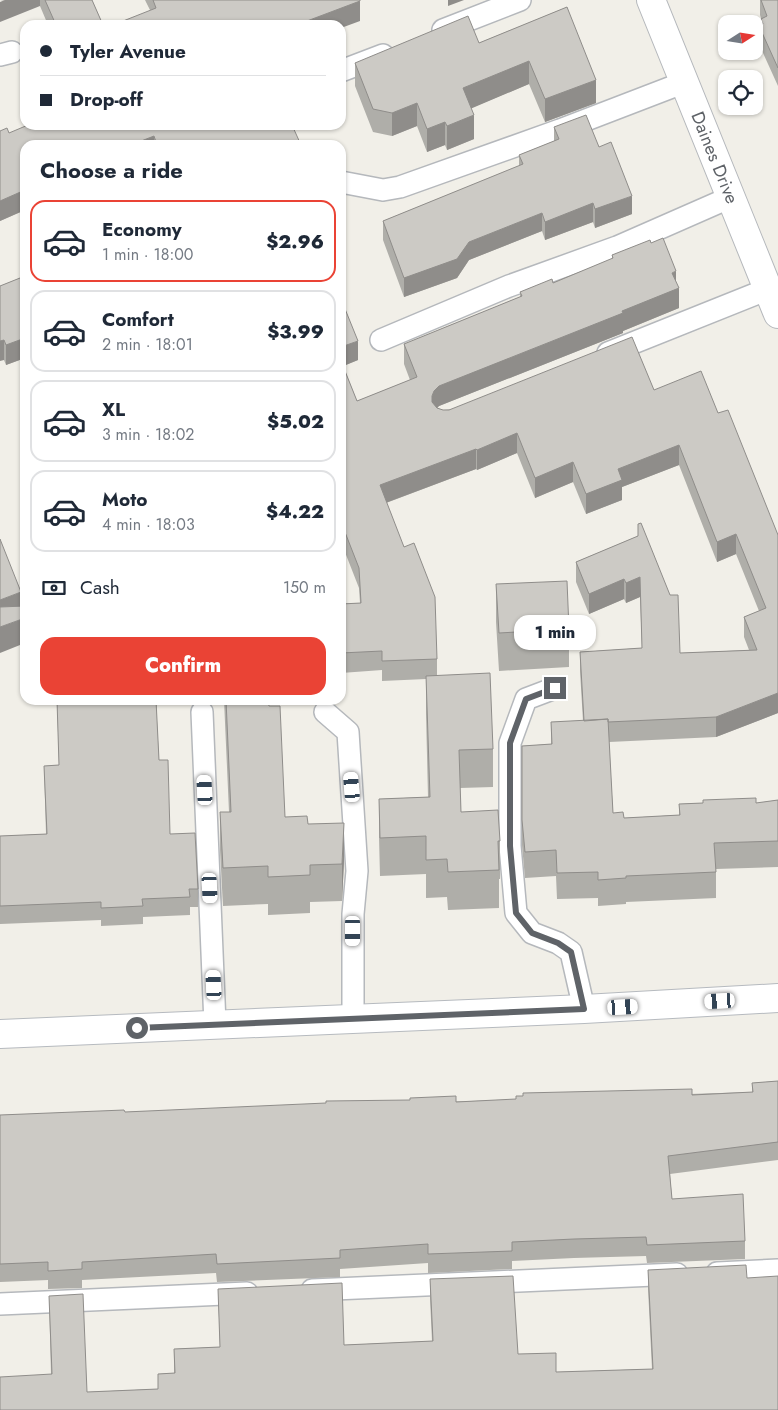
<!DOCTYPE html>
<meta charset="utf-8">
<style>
:root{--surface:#fff;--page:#f2f2f3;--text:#1f2937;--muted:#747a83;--line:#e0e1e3;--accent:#ea4335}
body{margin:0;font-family:Jost,sans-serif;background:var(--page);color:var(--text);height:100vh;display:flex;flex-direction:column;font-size:19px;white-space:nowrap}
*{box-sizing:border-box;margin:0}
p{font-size:16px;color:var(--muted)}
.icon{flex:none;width:28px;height:28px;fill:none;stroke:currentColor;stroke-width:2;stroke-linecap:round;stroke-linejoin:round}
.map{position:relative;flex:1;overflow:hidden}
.sheet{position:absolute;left:20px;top:140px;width:326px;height:565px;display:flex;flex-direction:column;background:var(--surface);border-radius:15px;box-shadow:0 1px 4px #0004}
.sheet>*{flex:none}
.banner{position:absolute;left:20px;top:20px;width:326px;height:110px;border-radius:15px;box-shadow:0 1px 4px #0004;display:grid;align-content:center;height:110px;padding:0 20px;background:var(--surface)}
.needle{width:32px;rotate:78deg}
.fabs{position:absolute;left:718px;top:15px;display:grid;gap:10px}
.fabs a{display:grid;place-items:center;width:45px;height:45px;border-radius:10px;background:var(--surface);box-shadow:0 1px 4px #0004;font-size:25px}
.end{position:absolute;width:22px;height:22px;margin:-11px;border:6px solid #5f6368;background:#fff;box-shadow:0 0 0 2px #fff}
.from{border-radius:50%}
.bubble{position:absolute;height:35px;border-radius:15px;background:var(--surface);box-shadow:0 1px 4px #0004;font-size:16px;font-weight:800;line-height:35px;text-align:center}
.car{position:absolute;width:15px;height:30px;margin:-15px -8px;border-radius:6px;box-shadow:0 0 4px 1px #0007;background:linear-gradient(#fff 24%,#345 0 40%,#fff 0 76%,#345 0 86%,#fff 0)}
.banner b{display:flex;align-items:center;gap:18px;height:48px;font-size:19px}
.banner b+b{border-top:1px solid var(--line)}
.banner i{width:12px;height:12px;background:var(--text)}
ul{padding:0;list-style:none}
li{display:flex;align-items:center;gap:15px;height:82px;margin:0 10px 8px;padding:0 10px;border:2px solid var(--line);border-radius:15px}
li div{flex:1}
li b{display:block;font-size:19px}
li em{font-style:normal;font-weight:800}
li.on{border-color:var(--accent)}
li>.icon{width:45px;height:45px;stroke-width:1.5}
h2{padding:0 20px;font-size:22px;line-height:60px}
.pay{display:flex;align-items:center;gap:12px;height:55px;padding:0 20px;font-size:19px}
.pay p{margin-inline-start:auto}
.primary-button{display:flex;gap:10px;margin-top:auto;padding:10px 20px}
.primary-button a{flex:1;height:58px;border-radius:15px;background:var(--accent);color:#fff;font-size:20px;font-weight:800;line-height:58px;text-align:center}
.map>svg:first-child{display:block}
</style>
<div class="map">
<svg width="778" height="1410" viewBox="0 0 778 1410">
<rect width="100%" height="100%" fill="#f1efe8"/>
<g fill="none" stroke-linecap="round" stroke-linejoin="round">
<defs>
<path id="lane" d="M 443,30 L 520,0
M 0,55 L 12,52
M 341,71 L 383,55
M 341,182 L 383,190 L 400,187 L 560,130 L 685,82
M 381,340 L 509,286 L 617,247 L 731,197
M 608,353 L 768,289
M 555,688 L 526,699 L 510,743 L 510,846 L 516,913 L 532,933 L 558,943 L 571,952 L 584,1009
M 202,712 L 215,1024
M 325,712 L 348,732 L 357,871 L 353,914 L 353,1018
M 717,1273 L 778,1270
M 312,1290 L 677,1274
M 0,1304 L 247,1293"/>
<g id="street">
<path id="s1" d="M 651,0 L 778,314"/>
</g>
<path id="secondary" d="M 0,1034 L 584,1009 L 778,998"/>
</defs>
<!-- lane casing -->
<use href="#lane" stroke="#b5b8bc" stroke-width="24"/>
<!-- street casing -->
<use href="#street" stroke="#b5b8bc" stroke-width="30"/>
<!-- secondary casing -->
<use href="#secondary" stroke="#b6babf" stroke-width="30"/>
<!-- lane -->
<use href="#lane" stroke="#fff" stroke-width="21"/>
<!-- street -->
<use href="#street" stroke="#fff" stroke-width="28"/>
<!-- secondary -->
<use href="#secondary" stroke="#fff" stroke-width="28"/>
</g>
<!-- wall -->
<path fill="#afaea9" d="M 0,0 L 92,0 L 103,25 L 48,25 L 40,6 Z
M 145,0 L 360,0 L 360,21 L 150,10 Z
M 760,0 L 778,0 L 778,86 L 759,44 L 759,26 L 761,25 L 761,18 L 760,15 Z
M 567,7 L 596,103 L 545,122 L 529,84 L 471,108 L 474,139 L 447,150 L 445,145 L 427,152 L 417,126 L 392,136 L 373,132 L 355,86 L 355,63 L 479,43 Z
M 219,127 L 301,145 L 25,145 L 25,210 L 0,221 L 0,131 L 9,133 Z
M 554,127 L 599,147 L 632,214 L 595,228 L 593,222 L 545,240 L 542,231 L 469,260 L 457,278 L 404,297 L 383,240 L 383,221 L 519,166 L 519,155 L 554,141 Z
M 651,243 L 676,283 L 679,308 L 623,331 L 623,333 L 439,406 L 437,408 L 443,410 L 654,390 L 718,413 L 778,535 L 778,713 L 716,737 L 609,742 L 613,813 L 624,818 L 679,815 L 679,804 L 703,803 L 703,800 L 756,803 L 778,800 L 778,867 L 716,869 L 716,898 L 626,902 L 626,904 L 598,906 L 598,898 L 557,899 L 556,876 L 525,878 L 522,845 L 522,746 L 551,744 L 551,722 L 583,721 L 580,671 L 580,652 L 642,648 L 640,597 L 626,603 L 624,599 L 589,614 L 576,582 L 576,562 L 638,536 L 638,524 L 680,653 L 749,650 L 744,637 L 744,617 L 759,611 L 736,554 L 717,562 L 679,465 L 622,487 L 622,500 L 586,514 L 573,482 L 535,498 L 517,453 L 477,470 L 476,469 L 386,503 L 437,659 L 437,675 L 493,749 L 493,787 L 460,788 L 461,812 L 500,841 L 500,879 L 499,879 L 499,908 L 448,910 L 447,897 L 426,898 L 426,874 L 380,876 L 379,837 L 379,799 L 428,797 L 426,714 L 426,679 L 382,681 L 382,670 L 341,673 L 341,604 L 360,603 L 359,588 L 341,542 L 341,299 L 358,360 L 343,366 L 357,401 L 410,380 L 404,364 L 404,344 L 520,297 L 520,292 L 553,283 L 612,259 L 612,255 Z
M 25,276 L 25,358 L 6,365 L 4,360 L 0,286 Z
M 496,584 L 569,629 L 569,667 L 499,671 L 496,622 Z
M 57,700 L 201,700 L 194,702 L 156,702 L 159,760 L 170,834 L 198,889 L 198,907 L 190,907 L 190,915 L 143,917 L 143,924 L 101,926 L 101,920 L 0,924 L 0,836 L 46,834 L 44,766 L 59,765 Z
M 203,700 L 219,700 L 219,702 L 209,702 Z
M 224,700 L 268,700 L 285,817 L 308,824 L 344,861 L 342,901 L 310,902 L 310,913 L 268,915 L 268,904 L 223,906 L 220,850 L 220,812 L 229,812 Z
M 778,1081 L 778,1160 L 670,1174 L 672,1199 L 745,1241 L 745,1259 L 647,1263 L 646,1256 L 574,1258 L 512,1261 L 512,1269 L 428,1273 L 428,1263 L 340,1269 L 340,1277 L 217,1282 L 216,1273 L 82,1280 L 82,1288 L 48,1289 L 48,1280 L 0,1282 L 0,1115 L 125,1112 L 752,1092 L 752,1083 Z
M 648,1270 L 747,1278 L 778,1410 L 0,1410 L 51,1374 L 49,1296 L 87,1392 L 158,1389 L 158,1374 L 174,1373 L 174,1349 L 220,1347 L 218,1289 L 344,1345 L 432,1341 L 430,1298 L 430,1279 L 518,1354 L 556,1372 L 652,1369 L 648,1288 Z"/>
<!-- shaded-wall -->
<path fill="#8f8d8a" d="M 5,0 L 40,0 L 40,6 L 0,22 L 0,2 Z
M 448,0 L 464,0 L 448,6 Z
M 360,1 L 360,21 L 341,28 L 341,25 L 307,25 L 307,21 Z
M 529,61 L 529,84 L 463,112 L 463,88 Z
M 596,80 L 596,103 L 545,122 L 545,99 Z
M 417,103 L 417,126 L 392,136 L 392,113 Z
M 474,115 L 474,139 L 447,150 L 447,126 Z
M 445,122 L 445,145 L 427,152 L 427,129 Z
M 154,136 L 154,145 L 131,145 Z
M 25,190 L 25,210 L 0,221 L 0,201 Z
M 632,196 L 632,214 L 595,228 L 595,209 Z
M 593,203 L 593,222 L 545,240 L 545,222 Z
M 542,213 L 542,231 L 469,260 L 457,278 L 404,297 L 404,278 L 469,242 Z
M 676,271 L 676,289 L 679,288 L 679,308 L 623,331 L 623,333 L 439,406 L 434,411 L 432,416 L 432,396 L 434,391 L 439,386 L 622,311 L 672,273 Z
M 25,338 L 25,358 L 6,365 L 6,345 Z
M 4,340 L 4,360 L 0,361 L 0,341 Z
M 358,341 L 358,360 L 341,367 L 341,347 Z
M 517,433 L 517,453 L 477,470 L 477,450 Z
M 679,445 L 679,465 L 622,487 L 622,500 L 586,514 L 586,494 L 618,469 Z
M 476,449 L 476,469 L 380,505 L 380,485 Z
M 573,462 L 573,482 L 535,498 L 535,478 Z
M 736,534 L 736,554 L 717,562 L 717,542 Z
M 640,577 L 640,597 L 626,603 L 626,583 Z
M 624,579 L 624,599 L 589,614 L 589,594 Z
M 21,592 L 21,617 L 0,625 L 0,600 Z
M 25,618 L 25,643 L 0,653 L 0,627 Z
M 778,693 L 778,713 L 716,737 L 716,717 Z
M 344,823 L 344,861 L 342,901 L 342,864 Z"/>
<!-- building -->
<path fill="#cccac5" stroke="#8f8d8a" d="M 45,0 L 92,0 L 103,25 L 56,25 Z
M 153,0 L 360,0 L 360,1 L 307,21 L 309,25 L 113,25 L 156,8 Z
M 761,0 L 778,0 L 778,68 L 759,26 L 763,24 L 761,19 L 767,16 Z
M 567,7 L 596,80 L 545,99 L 529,61 L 463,88 L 474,115 L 447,126 L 445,122 L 427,129 L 417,103 L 392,113 L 373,109 L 355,63 L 468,16 L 479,43 Z
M 586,115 L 599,147 L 611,142 L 632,196 L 595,209 L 593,203 L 545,222 L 542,213 L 469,242 L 457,259 L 404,278 L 383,221 L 523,164 L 519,155 L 559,139 L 554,127 Z
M 28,125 L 218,125 L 219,127 L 224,125 L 292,125 L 301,145 L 157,145 L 154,136 L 131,145 L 25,145 L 25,190 L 0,201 L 0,131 L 7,128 L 9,133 Z
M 663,238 L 676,271 L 672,273 L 679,288 L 622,311 L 623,313 L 439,386 L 434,391 L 432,396 L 432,402 L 437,408 L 443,410 L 449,410 L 632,337 L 654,390 L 701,371 L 718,413 L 728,410 L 778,535 L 778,693 L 716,717 L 608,722 L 608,719 L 584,721 L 580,652 L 642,648 L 640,577 L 626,583 L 624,579 L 589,594 L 576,562 L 638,536 L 638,524 L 641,523 L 670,595 L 678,595 L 680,653 L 757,650 L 744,617 L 766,608 L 736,534 L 717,542 L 679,445 L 618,469 L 622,480 L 586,494 L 573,462 L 535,478 L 517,433 L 477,450 L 476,449 L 380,485 L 404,547 L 414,543 L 435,597 L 437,659 L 382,661 L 382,651 L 341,653 L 341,604 L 361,603 L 359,568 L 341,522 L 341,361 L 357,401 L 417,377 L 404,344 L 522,296 L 520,292 L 552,279 L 553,283 L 613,258 L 612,255 L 650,240 L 651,243 Z
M 25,276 L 25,338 L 6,345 L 4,340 L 0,341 L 0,286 Z
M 341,299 L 358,341 L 341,347 Z
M 0,539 L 21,592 L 0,600 Z
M 567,581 L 569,629 L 499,633 L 496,584 Z
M 25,606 L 25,618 L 0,627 L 0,607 Z
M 490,673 L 493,749 L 459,750 L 461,812 L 498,810 L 500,841 L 498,841 L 499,870 L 448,872 L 447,859 L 426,860 L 426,836 L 380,838 L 379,799 L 430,797 L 426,676 Z
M 57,700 L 156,700 L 159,760 L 168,760 L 170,834 L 195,833 L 198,889 L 189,889 L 190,897 L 142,899 L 143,906 L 101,908 L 101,902 L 0,906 L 0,836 L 47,834 L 44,766 L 59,765 Z
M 226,700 L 268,700 L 269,706 L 280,706 L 285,817 L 307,816 L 308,824 L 344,823 L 342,864 L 310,865 L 310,875 L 268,877 L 268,866 L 223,868 L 220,812 L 231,812 Z
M 608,719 L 613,813 L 623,812 L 624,818 L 680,815 L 679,804 L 703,803 L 703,800 L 756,798 L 756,803 L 778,800 L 778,841 L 714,843 L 716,872 L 626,876 L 626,878 L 598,880 L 598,872 L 557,873 L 556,850 L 525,852 L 522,820 L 522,746 L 552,744 L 551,722 Z
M 778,1081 L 778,1142 L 668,1156 L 672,1199 L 743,1194 L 745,1241 L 647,1245 L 646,1237 L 574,1239 L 512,1242 L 512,1251 L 428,1254 L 428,1244 L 340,1250 L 340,1258 L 217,1264 L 216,1254 L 82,1262 L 82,1269 L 48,1271 L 48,1262 L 0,1264 L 0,1115 L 124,1110 L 125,1112 L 326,1103 L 326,1101 L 410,1100 L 410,1098 L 456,1096 L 456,1102 L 516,1099 L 516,1096 L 523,1096 L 523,1093 L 692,1089 L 692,1095 L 753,1092 L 752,1083 Z
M 746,1265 L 747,1278 L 778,1276 L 778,1410 L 0,1410 L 0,1377 L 52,1374 L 49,1296 L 83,1294 L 87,1392 L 158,1389 L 158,1374 L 175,1373 L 174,1349 L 220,1347 L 218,1289 L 342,1283 L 344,1345 L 433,1341 L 430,1279 L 513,1276 L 518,1354 L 556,1353 L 556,1372 L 653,1369 L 648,1270 Z"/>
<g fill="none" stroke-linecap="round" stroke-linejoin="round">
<!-- route -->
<path stroke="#5f6368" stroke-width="6" d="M 137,1028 L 584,1009 L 571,952 L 558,943 L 532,933 L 516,913 L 510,846 L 510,743 L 526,699 L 555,688"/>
</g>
<g text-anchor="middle" stroke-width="4" stroke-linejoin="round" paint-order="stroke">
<!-- street labels -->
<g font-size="18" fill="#5f6368" stroke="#fff">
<text dy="6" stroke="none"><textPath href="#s1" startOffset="170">Daines Drive</textPath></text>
</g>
</g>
</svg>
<div class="fabs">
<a><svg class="needle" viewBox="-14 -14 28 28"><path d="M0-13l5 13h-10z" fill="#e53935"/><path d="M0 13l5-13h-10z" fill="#747a83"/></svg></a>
<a><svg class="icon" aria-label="locate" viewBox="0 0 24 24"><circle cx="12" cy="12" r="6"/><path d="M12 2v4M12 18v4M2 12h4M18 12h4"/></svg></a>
</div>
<i class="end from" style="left:137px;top:1028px"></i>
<i class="end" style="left:555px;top:688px"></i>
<div class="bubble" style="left:514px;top:615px;width:82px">1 min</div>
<i class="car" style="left:352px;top:787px;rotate:355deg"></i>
<i class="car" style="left:205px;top:790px;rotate:357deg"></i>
<i class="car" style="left:210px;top:888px;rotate:177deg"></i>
<i class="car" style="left:353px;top:931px;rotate:180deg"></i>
<i class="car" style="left:214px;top:985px;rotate:357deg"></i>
<i class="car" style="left:720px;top:1001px;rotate:267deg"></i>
<i class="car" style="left:623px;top:1007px;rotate:87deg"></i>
<div class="banner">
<b><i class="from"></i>Tyler Avenue</b>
<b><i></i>Drop-off</b>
</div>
<section class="sheet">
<h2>Choose a ride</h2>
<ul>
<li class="on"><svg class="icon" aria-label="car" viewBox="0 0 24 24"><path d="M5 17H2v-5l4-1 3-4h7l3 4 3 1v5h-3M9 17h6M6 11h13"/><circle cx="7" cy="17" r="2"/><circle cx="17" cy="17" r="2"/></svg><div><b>Economy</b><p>1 min · 18:00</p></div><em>$2.96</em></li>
<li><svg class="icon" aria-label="car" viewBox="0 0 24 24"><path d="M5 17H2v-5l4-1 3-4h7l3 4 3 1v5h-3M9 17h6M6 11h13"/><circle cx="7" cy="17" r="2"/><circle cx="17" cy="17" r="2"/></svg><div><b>Comfort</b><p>2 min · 18:01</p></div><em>$3.99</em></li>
<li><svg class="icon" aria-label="car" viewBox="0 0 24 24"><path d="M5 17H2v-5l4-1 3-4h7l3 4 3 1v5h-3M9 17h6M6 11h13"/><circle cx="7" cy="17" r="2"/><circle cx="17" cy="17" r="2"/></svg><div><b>XL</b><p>3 min · 18:02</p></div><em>$5.02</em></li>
<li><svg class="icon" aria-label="car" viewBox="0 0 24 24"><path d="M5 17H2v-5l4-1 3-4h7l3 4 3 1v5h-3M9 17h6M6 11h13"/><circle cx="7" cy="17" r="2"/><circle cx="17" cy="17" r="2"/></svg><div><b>Moto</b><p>4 min · 18:03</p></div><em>$4.22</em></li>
</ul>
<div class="pay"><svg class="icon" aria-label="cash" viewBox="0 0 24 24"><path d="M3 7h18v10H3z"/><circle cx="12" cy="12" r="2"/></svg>Cash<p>150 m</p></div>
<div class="primary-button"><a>Confirm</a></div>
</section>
</div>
